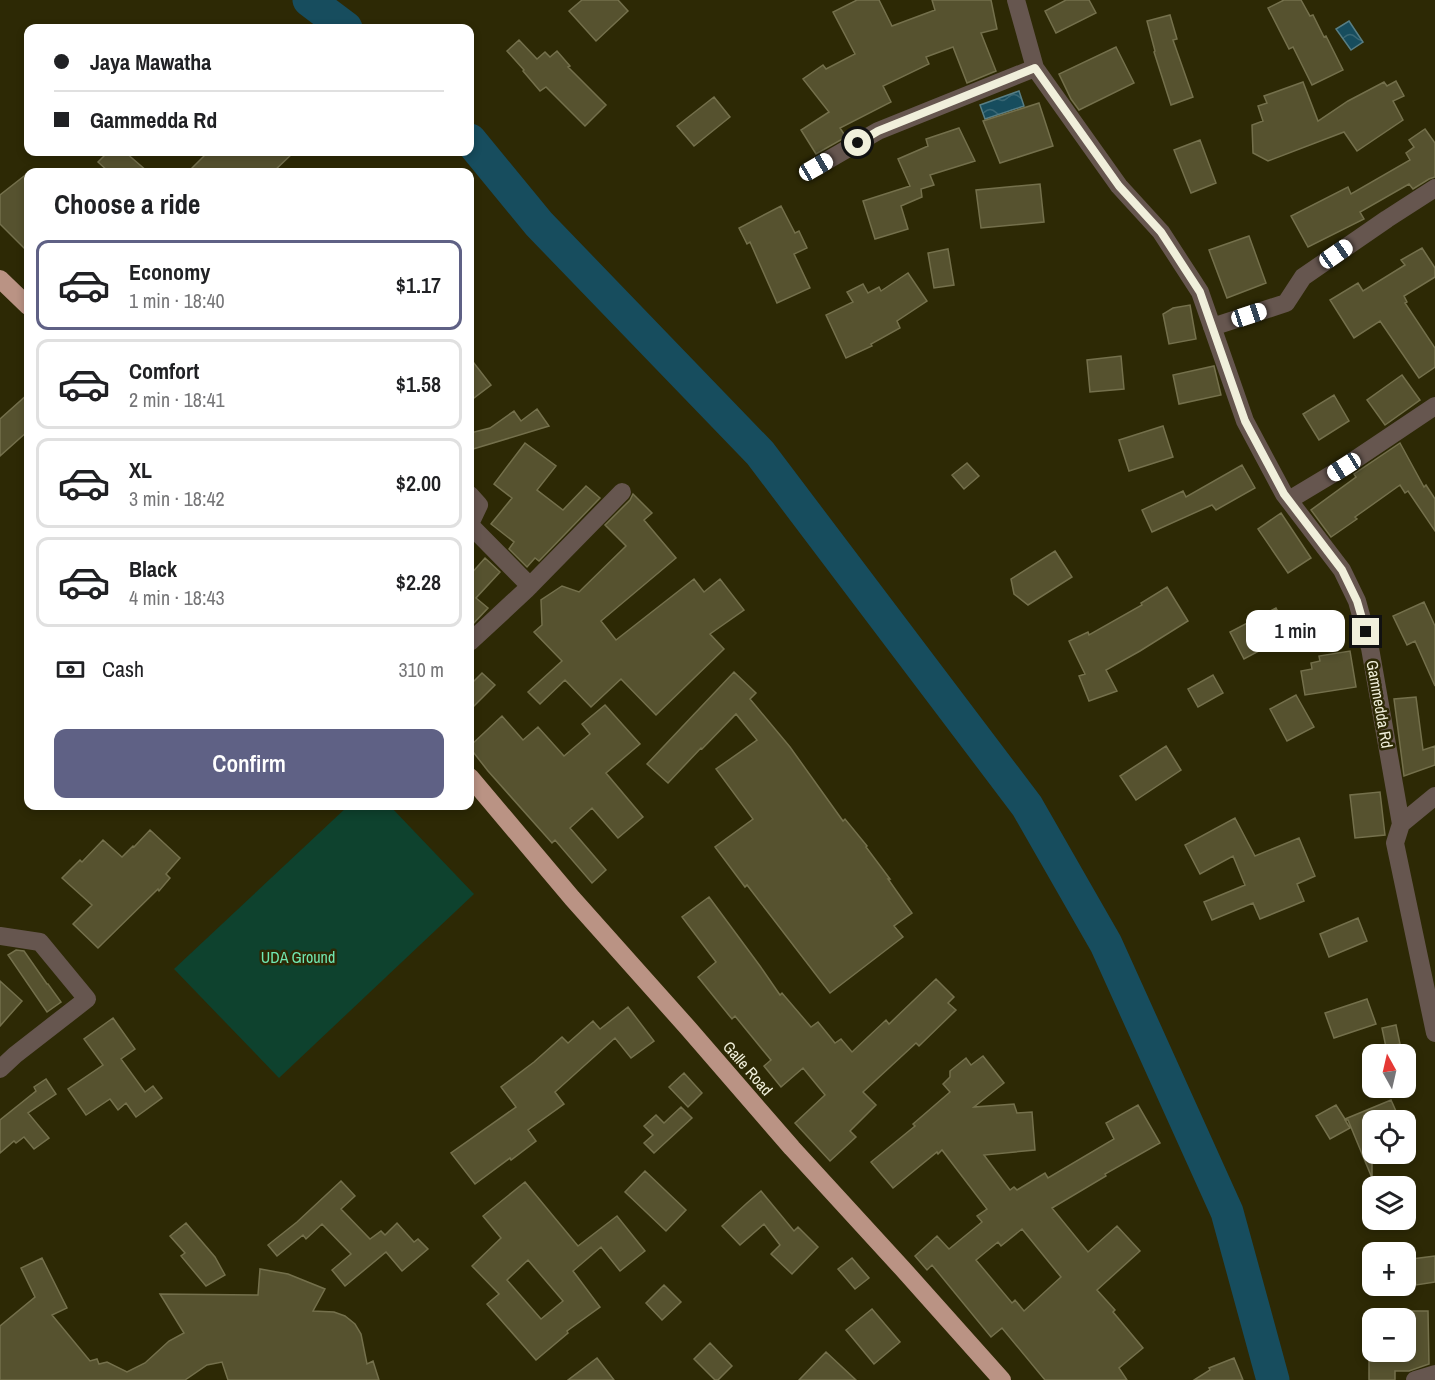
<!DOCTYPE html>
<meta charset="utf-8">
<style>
:root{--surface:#fff;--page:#f6f6f6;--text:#202124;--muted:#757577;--line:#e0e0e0;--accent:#5f6185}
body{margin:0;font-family:"Archivo Narrow",sans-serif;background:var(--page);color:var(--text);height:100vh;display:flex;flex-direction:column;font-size:22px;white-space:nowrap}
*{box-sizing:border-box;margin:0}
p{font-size:20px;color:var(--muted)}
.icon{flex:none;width:33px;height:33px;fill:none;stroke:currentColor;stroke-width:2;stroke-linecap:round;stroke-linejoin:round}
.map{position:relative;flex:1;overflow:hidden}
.details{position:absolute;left:24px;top:168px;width:450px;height:642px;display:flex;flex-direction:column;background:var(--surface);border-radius:12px;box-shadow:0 3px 9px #0003}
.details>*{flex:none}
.guide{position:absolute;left:24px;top:24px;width:450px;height:132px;border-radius:12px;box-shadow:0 3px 9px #0003;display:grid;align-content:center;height:132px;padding:0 30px;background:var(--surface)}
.needle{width:39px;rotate:352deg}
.tools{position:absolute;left:1362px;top:1044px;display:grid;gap:12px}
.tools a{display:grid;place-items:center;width:54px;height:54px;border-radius:12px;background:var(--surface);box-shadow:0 3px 9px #0003;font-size:30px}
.end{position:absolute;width:27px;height:27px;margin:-14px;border:8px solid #f0efdb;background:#111;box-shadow:0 0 0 3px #111}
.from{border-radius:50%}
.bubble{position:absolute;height:42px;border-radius:12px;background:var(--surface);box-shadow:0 3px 9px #0003;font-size:20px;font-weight:600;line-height:42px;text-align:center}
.car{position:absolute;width:18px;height:36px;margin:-18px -9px;border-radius:8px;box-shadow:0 0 4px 2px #0007;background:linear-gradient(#fff 24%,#345 0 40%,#fff 0 76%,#345 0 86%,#fff 0)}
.guide b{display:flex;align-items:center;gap:21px;height:57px;font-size:22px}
.guide b+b{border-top:2px solid var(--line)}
.guide i{width:15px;height:15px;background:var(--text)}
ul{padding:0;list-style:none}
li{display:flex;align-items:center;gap:18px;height:90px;margin:0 12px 9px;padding:0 18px;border:3px solid var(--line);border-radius:12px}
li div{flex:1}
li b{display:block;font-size:22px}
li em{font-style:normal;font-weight:600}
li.current{border-color:var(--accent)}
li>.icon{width:54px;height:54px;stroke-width:1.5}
h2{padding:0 30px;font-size:27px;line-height:72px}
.pay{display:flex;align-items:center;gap:15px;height:66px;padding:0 30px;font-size:22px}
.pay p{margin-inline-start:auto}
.cta{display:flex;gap:12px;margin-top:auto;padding:12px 30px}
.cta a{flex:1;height:69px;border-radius:12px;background:var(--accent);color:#fff;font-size:24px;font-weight:600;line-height:69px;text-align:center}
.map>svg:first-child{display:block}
</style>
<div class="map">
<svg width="1435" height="1380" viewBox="0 0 1435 1380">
<defs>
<pattern id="water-waves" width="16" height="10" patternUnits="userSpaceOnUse" patternTransform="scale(1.5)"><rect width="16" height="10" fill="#174d5e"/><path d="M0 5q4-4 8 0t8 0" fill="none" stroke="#396774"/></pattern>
</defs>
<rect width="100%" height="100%" fill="#2d2905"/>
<!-- park -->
<path fill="#0e422e" d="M 348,806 L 390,806 L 474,894 L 279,1078 L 174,969 Z"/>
<!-- water -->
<path fill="url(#water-waves)" stroke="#587e84" stroke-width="1.5" d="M 1349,21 L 1363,42 L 1351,50 L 1336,29 Z
M 1019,91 L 1024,106 L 985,119 L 980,105 Z"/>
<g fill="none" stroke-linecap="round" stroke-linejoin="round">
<!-- river -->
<path stroke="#174d5e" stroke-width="33" d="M 309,0 L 346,28
M 470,140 L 539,224 L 760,453 L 1027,806 L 1106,944 L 1227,1212 L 1273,1380"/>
</g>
<!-- building -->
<path fill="#56522f" stroke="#74704c" stroke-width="1.5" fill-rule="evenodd" d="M 582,0 L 618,0 L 628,11 L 596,41 L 569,11 Z
M 857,0 L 879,0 L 892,26 L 935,10 L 932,0 L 991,0 L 997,29 L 981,33 L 996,71 L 967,83 L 953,47 L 926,57 L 929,64 L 883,86 L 891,102 L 840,128 L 846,137 L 816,154 L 801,130 L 829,112 L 803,79 L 823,65 L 826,69 L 855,54 L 833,12 Z
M 1066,0 L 1089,0 L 1096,13 L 1056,33 L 1045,11 Z
M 1284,0 L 1301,0 L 1310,16 L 1313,15 L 1324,37 L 1326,36 L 1343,70 L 1312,85 L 1293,47 L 1289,49 L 1268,8 Z
M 1170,15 L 1177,39 L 1173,40 L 1193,97 L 1171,105 L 1154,52 L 1155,51 L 1147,21 Z
M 519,40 L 537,59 L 545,52 L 550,57 L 557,51 L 570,66 L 568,67 L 606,105 L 585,126 L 546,87 L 540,91 L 523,71 L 524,70 L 507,51 Z
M 1116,47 L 1134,83 L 1079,110 L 1071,99 L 1059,74 Z
M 1396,81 L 1404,96 L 1393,101 L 1403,120 L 1357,151 L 1344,132 L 1268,161 L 1253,153 L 1252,125 L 1263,121 L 1258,106 L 1267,103 L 1264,96 L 1303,82 L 1318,121 L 1348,101 L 1384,82 L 1387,86 Z
M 714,97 L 730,117 L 694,146 L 677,126 Z
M 1039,103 L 1053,146 L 1000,163 L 983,121 Z
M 959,128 L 975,161 L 930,175 L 934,185 L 921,189 L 922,197 L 901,206 L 908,229 L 875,239 L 863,201 L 910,186 L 898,159 L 928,146 L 926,139 Z
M 1425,129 L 1435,143 L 1435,177 L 1429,179 L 1413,189 L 1409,184 L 1360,212 L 1364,219 L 1308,247 L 1291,216 L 1348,187 L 1351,194 L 1410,160 L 1406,153 L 1414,147 L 1409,140 Z
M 1200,140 L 1216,183 L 1191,193 L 1174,150 Z
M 108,152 L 125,152 L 148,172 L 109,172 L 98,162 Z
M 208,152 L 294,152 L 273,172 L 188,172 Z
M 28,173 L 28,252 L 0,224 L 0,195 Z
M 1040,184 L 1044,222 L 981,228 L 976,190 Z
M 781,206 L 795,233 L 799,231 L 807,248 L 794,254 L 810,288 L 777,303 L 750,242 L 747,244 L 739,228 Z
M 1249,236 L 1266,283 L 1227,298 L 1209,250 Z
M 1422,248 L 1435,268 L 1435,277 L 1404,296 L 1407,302 L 1405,303 L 1435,348 L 1435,367 L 1419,378 L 1380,321 L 1354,338 L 1330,300 L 1358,283 L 1363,291 L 1405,265 L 1401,260 Z
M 948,249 L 954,285 L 934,288 L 928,253 Z
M 908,273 L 927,301 L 897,321 L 900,328 L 871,344 L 872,346 L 846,358 L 826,315 L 853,302 L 847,292 L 863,284 L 868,293 L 879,287 L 881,291 Z
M 1190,305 L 1196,339 L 1169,344 L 1163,314 L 1173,308 Z
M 1121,356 L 1124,389 L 1090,392 L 1087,360 Z
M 470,358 L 491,385 L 470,401 Z
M 1214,366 L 1221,395 L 1179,404 L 1173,375 Z
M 1402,375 L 1420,400 L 1385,425 L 1367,400 Z
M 28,394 L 28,431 L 0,456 L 0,419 Z
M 1334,395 L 1349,421 L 1319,440 L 1303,414 Z
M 537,409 L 549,426 L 470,450 L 470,433 L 490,428 L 514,411 L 521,421 Z
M 1163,426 L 1173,457 L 1129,471 L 1119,440 Z
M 525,443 L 556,466 L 537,490 L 563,510 L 586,486 L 600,498 L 539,561 L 535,558 L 527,567 L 509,549 L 514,542 L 491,524 L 512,498 L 494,484 Z
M 1400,443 L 1424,487 L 1426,485 L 1435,499 L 1435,531 L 1408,491 L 1405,493 L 1400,485 L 1355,517 L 1357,519 L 1331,537 L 1311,510 L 1356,477 L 1354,474 Z
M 967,463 L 979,476 L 964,489 L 952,475 Z
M 1242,465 L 1255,488 L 1216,510 L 1212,505 L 1152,532 L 1142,510 L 1183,491 L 1186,497 Z
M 633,494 L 652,513 L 644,520 L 676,558 L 601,621 L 616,640 L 694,579 L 704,592 L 720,579 L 744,610 L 710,634 L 724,649 L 656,715 L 621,679 L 591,707 L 565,680 L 540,704 L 528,692 L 562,661 L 534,632 L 542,625 L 541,600 L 562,586 L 579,592 L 626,546 L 605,525 L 630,500 Z
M 1281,513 L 1311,558 L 1288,573 L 1258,529 Z
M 1055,551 L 1072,577 L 1028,605 L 1014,594 L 1011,579 Z
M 485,558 L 500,572 L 476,598 L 488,608 L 470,627 L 470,575 Z
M 1167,587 L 1188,621 L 1140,651 L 1106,670 L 1117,691 L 1089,701 L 1079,676 L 1085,674 L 1069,641 L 1088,632 L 1089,635 L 1142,605 L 1141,603 Z
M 1424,602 L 1435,626 L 1435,686 L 1415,641 L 1407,645 L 1393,616 Z
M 1276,608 L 1290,634 L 1244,659 L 1230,632 Z
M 1350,651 L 1356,687 L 1305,695 L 1301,671 L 1312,669 L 1311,663 L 1320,661 L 1319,656 Z
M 734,672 L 756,693 L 750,699 L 790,747 L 843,821 L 845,819 L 867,846 L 866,847 L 890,879 L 888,879 L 912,913 L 894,926 L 903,937 L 830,993 L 747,885 L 745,887 L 715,847 L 753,819 L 716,769 L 757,740 L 736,714 L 702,749 L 701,748 L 668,783 L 647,764 Z
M 482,673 L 495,685 L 470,710 L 470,685 Z
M 1213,675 L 1223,693 L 1198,707 L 1188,689 Z
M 1296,695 L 1314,727 L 1287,741 L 1270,709 Z
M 1416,697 L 1423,750 L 1435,746 L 1435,765 L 1404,776 L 1394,699 Z
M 605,705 L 640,744 L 606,773 L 643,817 L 618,838 L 592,808 L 570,828 L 606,870 L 592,883 L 555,840 L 552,843 L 488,771 L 470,748 L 470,746 L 502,716 L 523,740 L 538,727 L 564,756 L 590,734 L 582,724 Z
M 1166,746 L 1181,770 L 1136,800 L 1120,776 Z
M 1380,792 L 1385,835 L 1355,838 L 1350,795 Z
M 1235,818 L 1255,856 L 1299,838 L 1315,876 L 1297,884 L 1304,901 L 1260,919 L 1253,903 L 1212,920 L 1204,902 L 1245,885 L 1233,856 L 1200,874 L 1185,845 Z
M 150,830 L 180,858 L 166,874 L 170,878 L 159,891 L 158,889 L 98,948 L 73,924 L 92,905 L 62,878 L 80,860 L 82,862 L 103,840 L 122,857 L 133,846 L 134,847 Z
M 709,897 L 760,966 L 780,995 L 782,993 L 811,1027 L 818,1022 L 835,1043 L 841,1039 L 852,1052 L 886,1020 L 889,1024 L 936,979 L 954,997 L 948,1003 L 956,1010 L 919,1046 L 916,1043 L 863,1092 L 876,1105 L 850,1131 L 856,1137 L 830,1161 L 795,1123 L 825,1095 L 803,1068 L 781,1087 L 764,1066 L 771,1060 L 735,1016 L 732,1019 L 698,977 L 716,962 L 682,917 Z
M 1358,918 L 1367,941 L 1329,957 L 1320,934 Z
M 16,950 L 24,951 L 47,984 L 48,984 L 61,1002 L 47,1012 L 8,955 Z
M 0,981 L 22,1001 L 0,1026 Z
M 1367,999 L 1376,1024 L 1334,1038 L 1325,1013 Z
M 628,1007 L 654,1041 L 631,1058 L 615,1038 L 555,1092 L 564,1104 L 528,1130 L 536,1141 L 511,1160 L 510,1158 L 475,1184 L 451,1153 L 516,1107 L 501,1087 L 534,1062 L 562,1037 L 568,1043 L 593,1021 L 600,1029 Z
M 113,1018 L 135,1049 L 121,1059 L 145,1092 L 153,1086 L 162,1098 L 136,1117 L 126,1103 L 118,1110 L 110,1099 L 86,1115 L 68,1089 L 103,1065 L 84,1039 Z
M 1396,1025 L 1400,1044 L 1386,1047 L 1382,1028 Z
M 983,1056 L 1004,1083 L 974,1107 L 1014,1104 L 1017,1113 L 1032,1112 L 1035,1150 L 984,1155 L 1010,1190 L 1014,1187 L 1017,1190 L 1045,1173 L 1048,1178 L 1114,1139 L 1106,1123 L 1138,1105 L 1160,1143 L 1105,1174 L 1106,1176 L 1052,1208 L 1088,1252 L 1117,1226 L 1140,1251 L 1097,1290 L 1115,1310 L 1113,1312 L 1143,1348 L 1119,1368 L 1127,1380 L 1045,1380 L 1002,1328 L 991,1337 L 932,1265 L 927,1270 L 915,1256 L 937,1236 L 949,1249 L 982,1222 L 977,1216 L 987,1209 L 942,1150 L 938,1154 L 937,1152 L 893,1188 L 871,1162 L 915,1126 L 913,1124 L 950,1092 L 943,1084 L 950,1077 L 950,1071 L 966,1058 L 971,1065 ZM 1022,1229 L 1061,1277 L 1024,1311 L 1015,1300 L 1012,1303 L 976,1260 L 998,1242 L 1001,1246 Z
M 684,1073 L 702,1093 L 688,1107 L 669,1087 Z
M 46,1079 L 56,1094 L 28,1113 L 49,1138 L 34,1149 L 24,1137 L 16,1143 L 14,1141 L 0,1153 L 0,1120 L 36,1091 L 34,1087 Z
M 1391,1100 L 1400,1120 L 1372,1120 L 1372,1178 L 1348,1120 L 1345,1120 L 1350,1128 L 1330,1139 L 1316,1116 L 1336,1105 L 1345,1119 Z
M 681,1107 L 692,1118 L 654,1153 L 644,1143 L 653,1135 L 644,1126 L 656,1115 L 664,1123 Z
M 645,1171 L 686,1210 L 666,1231 L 625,1192 Z
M 341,1181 L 355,1196 L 341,1209 L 370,1239 L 381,1231 L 385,1235 L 397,1223 L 414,1242 L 418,1239 L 428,1249 L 402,1271 L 386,1252 L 345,1286 L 332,1270 L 351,1254 L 322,1224 L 306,1239 L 303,1235 L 277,1256 L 268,1245 L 297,1222 Z
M 525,1182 L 578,1246 L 617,1216 L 645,1251 L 620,1271 L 601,1247 L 573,1271 L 600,1307 L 567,1331 L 568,1333 L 536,1360 L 487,1304 L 499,1294 L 472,1266 L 501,1238 L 483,1216 ZM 528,1260 L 563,1301 L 541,1319 L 507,1280 Z
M 761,1191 L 794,1231 L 798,1227 L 818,1247 L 792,1274 L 771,1254 L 780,1245 L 764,1224 L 740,1245 L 722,1226 L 747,1203 Z
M 186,1223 L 215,1257 L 225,1275 L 206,1286 L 181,1256 L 185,1253 L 170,1236 Z
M 1435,1256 L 1435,1282 L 1416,1285 L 1412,1259 Z
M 42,1258 L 67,1308 L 52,1315 L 90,1361 L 97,1359 L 99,1364 L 107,1362 L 127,1372 L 145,1363 L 169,1341 L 184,1333 L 160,1294 L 258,1295 L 260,1269 L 288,1274 L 325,1289 L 313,1311 L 334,1312 L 345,1316 L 355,1324 L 361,1334 L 367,1364 L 373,1361 L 379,1380 L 228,1380 L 222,1362 L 207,1365 L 185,1380 L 0,1380 L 0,1326 L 35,1297 L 21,1268 Z
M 852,1258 L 869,1278 L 855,1289 L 838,1269 Z
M 664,1285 L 681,1302 L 662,1320 L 646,1303 Z
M 872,1309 L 900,1342 L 874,1364 L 846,1330 Z
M 1406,1311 L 1428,1311 L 1429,1364 L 1409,1371 L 1395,1371 L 1395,1380 L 1369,1380 L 1369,1352 L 1406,1352 Z
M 710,1343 L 732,1366 L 718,1380 L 715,1380 L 694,1359 Z
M 826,1352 L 856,1380 L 799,1380 Z
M 597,1358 L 614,1380 L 568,1380 Z
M 1234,1358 L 1243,1380 L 1194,1380 L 1210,1370 L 1209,1368 Z"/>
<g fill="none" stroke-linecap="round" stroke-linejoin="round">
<!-- minor -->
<path stroke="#66564f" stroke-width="18" d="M 1016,0 L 1035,68 L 1119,186 L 1161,232 L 1200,292 L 1245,421 L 1284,494 L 1342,570 L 1357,601 L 1370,648 L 1401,824 L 1395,843 L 1435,1033
M 816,167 L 878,131 L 1035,68
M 1212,327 L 1286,303 L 1303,277 L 1387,219 L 1435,188
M 470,495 L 479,505 L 470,524
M 1289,500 L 1344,467 L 1435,406
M 470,525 L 530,586
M 470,642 L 526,590 L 622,492
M 1401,824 L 1435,796
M 0,936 L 40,942 L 87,999 L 15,1055 L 0,1069
M 1415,1380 L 1435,1374"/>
<!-- highway -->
<path stroke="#ba9384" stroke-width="18" d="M 0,279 L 28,306
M 470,777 L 572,898 L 688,1028 L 792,1148 L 902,1268 L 1002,1380"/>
</g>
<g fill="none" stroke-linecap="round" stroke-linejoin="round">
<!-- route -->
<path stroke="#f0efdb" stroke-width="8" d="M 858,143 L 878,131 L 1035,68 L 1119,186 L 1161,232 L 1200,292 L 1245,421 L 1284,494 L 1342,570 L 1357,601 L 1366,632"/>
</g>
<g text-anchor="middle" stroke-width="5" stroke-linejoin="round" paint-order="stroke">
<!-- street labels -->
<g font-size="16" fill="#f0efdb" stroke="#2d2905">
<text transform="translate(1380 704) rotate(80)" y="6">Gammedda Rd</text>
<text transform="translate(748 1068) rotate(49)" y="6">Galle Road</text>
</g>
<!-- park labels -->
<g font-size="16" fill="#70e8b3" stroke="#2d2905">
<text x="298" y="963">UDA Ground</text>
</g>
</g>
</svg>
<div class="tools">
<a><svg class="needle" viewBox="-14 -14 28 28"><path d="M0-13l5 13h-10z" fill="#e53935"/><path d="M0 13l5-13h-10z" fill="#757577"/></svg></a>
<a><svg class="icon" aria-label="locate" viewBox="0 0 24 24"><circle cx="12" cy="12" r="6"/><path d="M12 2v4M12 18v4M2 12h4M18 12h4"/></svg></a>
<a><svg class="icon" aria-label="layers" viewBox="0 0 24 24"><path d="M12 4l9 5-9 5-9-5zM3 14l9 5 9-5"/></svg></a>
<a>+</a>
<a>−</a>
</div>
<i class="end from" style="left:858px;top:143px"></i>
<i class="end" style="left:1366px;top:632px"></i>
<div class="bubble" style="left:1246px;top:610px;width:99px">1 min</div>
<i class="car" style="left:816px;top:167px;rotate:60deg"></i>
<i class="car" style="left:1336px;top:254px;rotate:55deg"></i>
<i class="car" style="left:1249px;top:315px;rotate:72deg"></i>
<i class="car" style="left:1344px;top:467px;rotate:238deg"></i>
<div class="guide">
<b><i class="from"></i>Jaya Mawatha</b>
<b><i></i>Gammedda Rd</b>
</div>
<section class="details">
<h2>Choose a ride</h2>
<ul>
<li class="current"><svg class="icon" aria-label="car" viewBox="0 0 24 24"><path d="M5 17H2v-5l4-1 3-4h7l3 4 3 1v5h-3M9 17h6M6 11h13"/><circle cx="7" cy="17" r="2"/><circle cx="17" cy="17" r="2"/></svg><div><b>Economy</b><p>1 min · 18:40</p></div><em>$1.17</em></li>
<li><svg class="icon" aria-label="car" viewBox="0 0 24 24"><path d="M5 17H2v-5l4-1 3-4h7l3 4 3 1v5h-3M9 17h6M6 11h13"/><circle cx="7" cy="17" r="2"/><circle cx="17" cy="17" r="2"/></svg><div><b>Comfort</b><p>2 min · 18:41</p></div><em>$1.58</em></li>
<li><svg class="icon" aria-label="car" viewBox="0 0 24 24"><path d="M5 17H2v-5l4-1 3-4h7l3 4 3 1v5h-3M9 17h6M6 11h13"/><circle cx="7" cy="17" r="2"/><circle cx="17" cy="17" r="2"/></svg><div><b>XL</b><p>3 min · 18:42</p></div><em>$2.00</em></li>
<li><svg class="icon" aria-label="car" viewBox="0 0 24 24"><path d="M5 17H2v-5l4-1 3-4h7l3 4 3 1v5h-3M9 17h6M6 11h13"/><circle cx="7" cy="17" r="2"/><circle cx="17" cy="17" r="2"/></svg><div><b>Black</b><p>4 min · 18:43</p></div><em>$2.28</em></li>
</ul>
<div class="pay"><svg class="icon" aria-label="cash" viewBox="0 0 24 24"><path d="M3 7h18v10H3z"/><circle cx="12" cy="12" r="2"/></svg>Cash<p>310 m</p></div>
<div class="cta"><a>Confirm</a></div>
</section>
</div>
